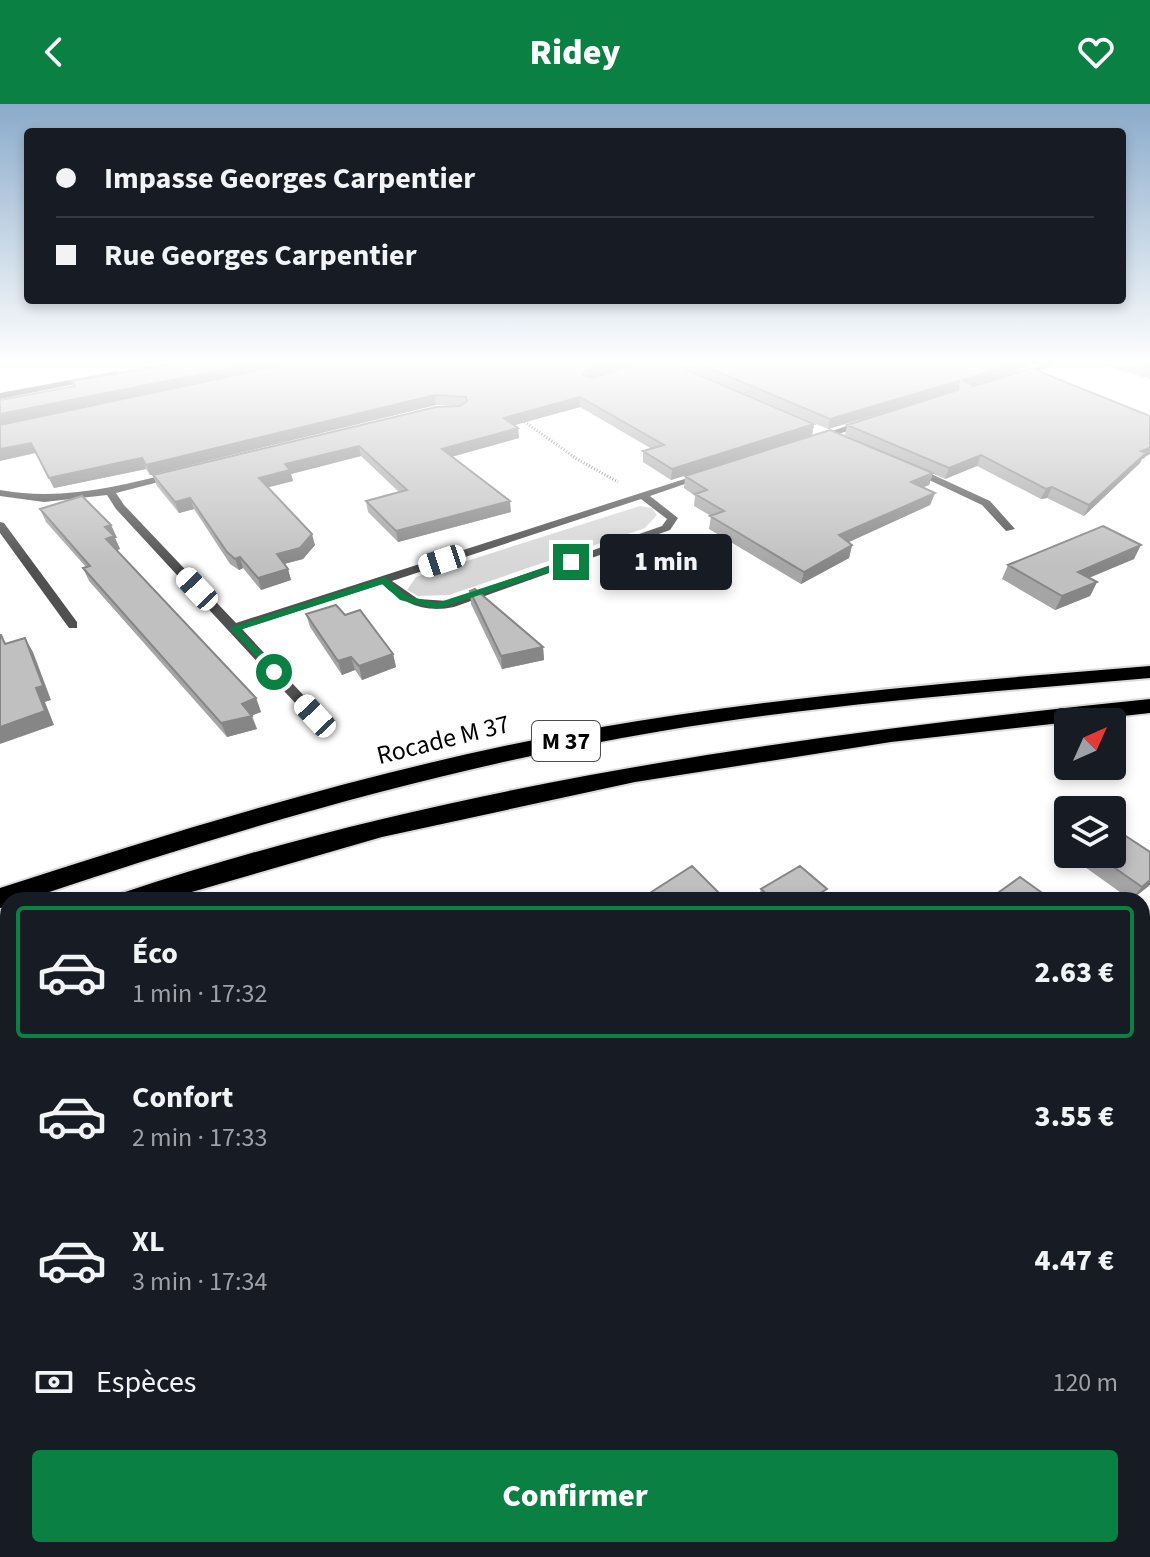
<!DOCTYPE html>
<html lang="fr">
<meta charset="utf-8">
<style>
:root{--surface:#171b24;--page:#20242c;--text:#f1f3f6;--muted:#9ea1a6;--line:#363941;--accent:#0b8043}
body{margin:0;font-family:"Source Sans 3",sans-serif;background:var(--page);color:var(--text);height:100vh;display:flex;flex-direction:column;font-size:30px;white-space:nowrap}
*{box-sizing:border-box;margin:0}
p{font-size:26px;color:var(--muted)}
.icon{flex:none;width:44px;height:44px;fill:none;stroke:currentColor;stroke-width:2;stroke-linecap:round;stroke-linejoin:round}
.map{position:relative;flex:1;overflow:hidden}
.details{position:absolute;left:0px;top:788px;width:1150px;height:666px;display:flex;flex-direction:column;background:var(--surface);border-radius:24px 24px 0 0;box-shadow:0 4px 12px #0003}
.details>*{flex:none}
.top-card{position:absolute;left:24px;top:24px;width:1102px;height:176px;border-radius:8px;box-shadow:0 4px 12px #0003;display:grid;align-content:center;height:176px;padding:0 32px;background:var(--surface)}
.needle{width:52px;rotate:45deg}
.buttons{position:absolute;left:1054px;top:604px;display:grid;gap:16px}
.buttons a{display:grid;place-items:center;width:72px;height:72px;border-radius:8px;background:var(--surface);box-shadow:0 4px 12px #0003;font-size:40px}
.end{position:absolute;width:36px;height:36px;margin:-18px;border:10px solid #0b8043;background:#fff;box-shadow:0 0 0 4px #fff}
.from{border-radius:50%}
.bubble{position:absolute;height:56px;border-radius:8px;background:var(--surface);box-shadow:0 4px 12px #0003;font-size:26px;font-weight:800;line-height:56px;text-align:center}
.car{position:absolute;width:24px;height:48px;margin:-24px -12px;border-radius:10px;box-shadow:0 0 6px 2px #0007;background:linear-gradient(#fff 24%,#345 0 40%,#fff 0 76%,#345 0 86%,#fff 0)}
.top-card b{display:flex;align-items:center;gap:28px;height:76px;font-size:30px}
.top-card b+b{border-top:2px solid var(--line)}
.top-card i{width:20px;height:20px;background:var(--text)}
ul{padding:14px 0 0;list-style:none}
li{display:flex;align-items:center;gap:24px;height:132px;margin:0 16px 12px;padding:0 16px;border:4px solid transparent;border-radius:8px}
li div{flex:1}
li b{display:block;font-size:30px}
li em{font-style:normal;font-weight:800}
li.active{border-color:var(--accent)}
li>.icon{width:72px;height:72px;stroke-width:1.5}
.pay{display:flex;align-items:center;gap:20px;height:88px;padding:0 32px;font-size:30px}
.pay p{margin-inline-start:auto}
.button{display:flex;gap:16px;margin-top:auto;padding:16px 32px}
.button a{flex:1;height:92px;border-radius:8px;background:var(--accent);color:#fff;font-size:32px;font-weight:800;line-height:92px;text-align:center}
header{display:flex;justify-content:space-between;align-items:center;height:104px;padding:0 32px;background:var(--accent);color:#fff;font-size:36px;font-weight:800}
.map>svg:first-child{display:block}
</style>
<header><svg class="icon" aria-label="back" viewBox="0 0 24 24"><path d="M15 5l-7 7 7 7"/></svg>Ridey<svg class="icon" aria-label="heart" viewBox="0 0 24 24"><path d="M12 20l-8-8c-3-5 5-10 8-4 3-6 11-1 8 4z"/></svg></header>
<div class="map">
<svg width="1150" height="1453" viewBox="0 0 1150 1453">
<rect width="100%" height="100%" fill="#fff"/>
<!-- green -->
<path fill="#d7d7d7" d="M 640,402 L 652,404 L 657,411 L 645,424 L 449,491 L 418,492 L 407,486 L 416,473 Z"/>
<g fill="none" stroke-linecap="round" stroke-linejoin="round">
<defs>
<path id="highway" d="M 1150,562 L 1150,574 C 987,588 824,600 662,627 C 445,663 233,726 25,796 L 8,796 L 8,802 L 0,804 L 0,784 C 196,720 394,660 596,624 C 780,592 965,577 1150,562 Z
M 1150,595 L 1150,609 L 891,638 L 635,678 L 382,733 L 164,796 L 118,796 L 122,789 C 455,678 802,631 1150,595 Z
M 8,826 L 8,848 L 0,851 L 0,829 Z"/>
</defs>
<!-- highway casing -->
<use href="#highway" stroke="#dbdbdb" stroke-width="4"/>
<!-- path -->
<path stroke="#727272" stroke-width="3" stroke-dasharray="1 2" stroke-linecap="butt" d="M 522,316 L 577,355 L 618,378"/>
<!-- lane -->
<path fill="#505050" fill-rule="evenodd" d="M 0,418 L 4,419 L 77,518 L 77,524 L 69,524 L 0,429 Z"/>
<!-- street -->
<path fill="#505050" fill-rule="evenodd" d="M 1050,259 L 1061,259 L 1021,273 L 1014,271 Z
M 118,267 L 121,271 L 0,295 L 0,289 Z
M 867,315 L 870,316 L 870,320 L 816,337 L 811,334 Z
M 910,363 L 916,363 L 990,397 L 1015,425 L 1006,427 L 982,401 L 910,367 Z
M 175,368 L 180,371 L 178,373 L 116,389 L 124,401 L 236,519 L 700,370 L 708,372 L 650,392 L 678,414 L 670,426 L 454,503 C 425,509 403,500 382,480 L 242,525 L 320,609 L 322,612 L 320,615 L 310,615 L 116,405 L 107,391 L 44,398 L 0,392 L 0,386 C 61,397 116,383 175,368 ZM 641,395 L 667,415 L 662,422 L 448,497 L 418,495 L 392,477 Z
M 1150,1330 L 1150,1364 L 1142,1367 L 1142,1333 Z
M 848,1446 L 879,1446 L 882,1453 L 851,1453 Z
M 1056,1446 L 1086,1446 L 1083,1453 L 1053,1453 Z"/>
<!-- highway -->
<use href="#highway" fill="#000" fill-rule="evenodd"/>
</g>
<!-- wall -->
<path fill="#a5a5a5" d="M 171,259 L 636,259 L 592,274 L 814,320 L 812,331 L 671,376 L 643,358 L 643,347 L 652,345 L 580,303 L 514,321 L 519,334 L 452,353 L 511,408 L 398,438 L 368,408 L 366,397 L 399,388 L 361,352 L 291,370 L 293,377 L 267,383 L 315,441 L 303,455 L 284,460 L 288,465 L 291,476 L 261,486 L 243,464 L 239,466 L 230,460 L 194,405 L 179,409 L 157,382 L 153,371 L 457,302 L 436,301 L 150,371 L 146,365 L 54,384 L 36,349 L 74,282 L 72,277 L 172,260 Z
M 674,259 L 1032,259 L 1031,262 L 973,281 L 1146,354 L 1142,355 L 1140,359 L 1084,412 L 1047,394 L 1041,395 L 977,362 L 945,375 L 845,331 L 847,321 L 956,287 L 828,325 Z
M 1097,259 L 1150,259 L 1150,275 Z
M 933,369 L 929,381 L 923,383 L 935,389 L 930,401 L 848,438 L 852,441 L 849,454 L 801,480 L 709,425 L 711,412 L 694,402 L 695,392 L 684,384 L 685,372 Z
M 40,405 L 111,421 L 117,434 L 115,434 L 120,445 L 117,446 L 256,594 L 261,608 L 252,611 L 257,625 L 227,633 L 89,477 L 83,464 L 86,463 L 46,418 Z
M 1134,455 L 1089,474 L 1097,478 L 1090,492 L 1055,506 L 1002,475 L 1008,461 Z
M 470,487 L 543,543 L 544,556 L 502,565 L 471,500 Z
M 306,510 L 345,511 L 393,550 L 396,563 L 362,576 L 355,566 L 342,571 L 310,523 Z
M 1073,750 L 1112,750 L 1150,781 L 1131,796 L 1071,753 Z
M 761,785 L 823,794 L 826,796 L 758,796 Z
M 689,1446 L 843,1446 L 849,1453 L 694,1453 Z"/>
<!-- shaded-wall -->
<path fill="#868686" d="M 259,259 L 308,259 L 0,321 L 0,310 Z
M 609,259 L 636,259 L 585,276 L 583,271 L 585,267 Z
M 1016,259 L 1032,259 L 1031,262 L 960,286 L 963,276 Z
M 959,277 L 956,287 L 828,325 L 830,315 Z
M 435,291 L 436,301 L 150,371 L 146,361 Z
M 580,293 L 580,303 L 504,324 L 504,314 Z
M 814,320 L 812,331 L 671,376 L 672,365 Z
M 518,324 L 519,334 L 443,355 L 442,345 Z
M 31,339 L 36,349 L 0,357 L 0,345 Z
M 359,342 L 361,352 L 291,370 L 293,377 L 262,385 L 259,374 L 285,360 Z
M 1150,344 L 1150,350 L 1142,355 L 1140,359 L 1084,412 L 1089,401 L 1141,347 Z
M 981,351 L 977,362 L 945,375 L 949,364 Z
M 142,354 L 146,365 L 54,384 L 49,374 Z
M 933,369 L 929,381 L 907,390 L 911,378 Z
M 1052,383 L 1047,394 L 1041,395 L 1046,385 Z
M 935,389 L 930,401 L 836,444 L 839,431 Z
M 190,394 L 194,405 L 179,409 L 175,398 Z
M 510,397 L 511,408 L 398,438 L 396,427 Z
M 111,421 L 117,434 L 115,434 L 120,445 L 112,448 L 106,435 L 105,423 Z
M 312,430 L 315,441 L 303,455 L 280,461 L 277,450 Z
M 852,441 L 849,454 L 801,480 L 804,468 Z
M 1141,441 L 1134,455 L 1071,481 L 1078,468 Z
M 240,453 L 243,464 L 239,466 L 235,455 Z
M 288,465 L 291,476 L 261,486 L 258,474 Z
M 1097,478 L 1090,492 L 1055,506 L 1062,492 Z
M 25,534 L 33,548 L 51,596 L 45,598 L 54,621 L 0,640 L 0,623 L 36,584 Z
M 543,543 L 544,556 L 502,565 L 501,552 Z
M 393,550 L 396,563 L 362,576 L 359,562 Z
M 351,553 L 355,566 L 342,571 L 338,557 Z
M 256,594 L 261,608 L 251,612 L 257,625 L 227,633 L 221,619 L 242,600 Z
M 1150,776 L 1150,781 L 1131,796 L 1142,783 Z
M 0,955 L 6,974 L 0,977 Z"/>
<!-- building -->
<path fill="#c0c0c0" stroke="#868686" stroke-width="2" d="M 177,259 L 259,259 L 0,310 L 0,296 L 75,282 L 72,277 Z
M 292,259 L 609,259 L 585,267 L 583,271 L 594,274 L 639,259 L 671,259 L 814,320 L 672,365 L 643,347 L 664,341 L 580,293 L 504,314 L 518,324 L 442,345 L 510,397 L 396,427 L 366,397 L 407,386 L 359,342 L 285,360 L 290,366 L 259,374 L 312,430 L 300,444 L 277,450 L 288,465 L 258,474 L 240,453 L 235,455 L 227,448 L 190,394 L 175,398 L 153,371 L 436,303 L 460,302 L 467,297 L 466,293 L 435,291 L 146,361 L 142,354 L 49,374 L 31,339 L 0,345 L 0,321 Z
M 697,259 L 1016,259 L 963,276 L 974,282 L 1031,264 L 1150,312 L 1150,344 L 1141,347 L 1146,349 L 1089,401 L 1052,383 L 1046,385 L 981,351 L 949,364 L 847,321 L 958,286 L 959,277 L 830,315 Z
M 1132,259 L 1150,259 L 1150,264 Z
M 830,326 L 933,369 L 911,378 L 935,389 L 839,431 L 852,441 L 804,468 L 710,412 L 724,407 L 695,390 L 707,386 L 685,372 Z
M 82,392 L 111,421 L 105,423 L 114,432 L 106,435 L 256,594 L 242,600 L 252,612 L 221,619 L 83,464 L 90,462 L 40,405 Z
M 1103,422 L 1141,441 L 1078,468 L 1097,478 L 1062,492 L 1008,461 Z
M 475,485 L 543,543 L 501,552 L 470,487 Z
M 336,501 L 345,511 L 360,506 L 393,550 L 359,562 L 351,553 L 338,557 L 306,510 Z
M 0,531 L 1,531 L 5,540 L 25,534 L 43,582 L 36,584 L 45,607 L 0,623 Z
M 1112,723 L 1150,748 L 1150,776 L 1142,783 L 1095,750 L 1112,750 Z
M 692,762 L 726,796 L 639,796 Z
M 800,762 L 827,785 L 819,790 L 826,796 L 773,796 L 761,785 Z
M 1020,773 L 1052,796 L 988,796 Z
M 1150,1032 L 1150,1178 L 1142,1187 L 1142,1040 Z
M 696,1446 L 843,1446 L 849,1453 L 701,1453 Z"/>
<!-- sky -->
<linearGradient id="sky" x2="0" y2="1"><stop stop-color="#8aabca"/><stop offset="0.56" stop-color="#fff"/><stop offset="1" stop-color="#fff" stop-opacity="0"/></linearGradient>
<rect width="1150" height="462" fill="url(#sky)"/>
<!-- route -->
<path fill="#0b8043" d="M 571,455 L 574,460 L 437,505 L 400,496 L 383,480 L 240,526 L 278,566 L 274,571 L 229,524 L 385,473 L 407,492 L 437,499 Z"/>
<g text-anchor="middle" stroke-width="6" stroke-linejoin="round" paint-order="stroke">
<!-- shield labels -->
<rect fill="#fff" stroke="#4c4c4c" stroke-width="2" x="532" y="617" width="68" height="40" rx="6"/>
<g font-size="24" font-weight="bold" fill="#000">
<text x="566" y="645">M 37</text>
</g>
<!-- street labels -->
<g font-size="26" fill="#000" stroke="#fff">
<text transform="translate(443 635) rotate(-14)" y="9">Rocade M 37</text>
</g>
</g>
</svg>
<div class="buttons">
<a><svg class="needle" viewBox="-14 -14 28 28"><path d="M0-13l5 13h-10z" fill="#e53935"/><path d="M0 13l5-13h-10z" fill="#9ea1a6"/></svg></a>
<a><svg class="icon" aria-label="layers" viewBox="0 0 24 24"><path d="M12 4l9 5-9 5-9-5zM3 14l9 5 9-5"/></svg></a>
</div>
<i class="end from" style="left:274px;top:568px"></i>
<i class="end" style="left:571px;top:458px"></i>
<div class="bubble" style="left:600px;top:430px;width:132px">1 min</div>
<i class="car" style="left:442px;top:457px;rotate:252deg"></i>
<i class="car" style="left:197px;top:485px;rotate:317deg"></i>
<i class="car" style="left:315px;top:612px;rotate:317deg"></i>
<div class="top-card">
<b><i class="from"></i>Impasse Georges Carpentier</b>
<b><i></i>Rue Georges Carpentier</b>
</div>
<section class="details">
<ul>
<li class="active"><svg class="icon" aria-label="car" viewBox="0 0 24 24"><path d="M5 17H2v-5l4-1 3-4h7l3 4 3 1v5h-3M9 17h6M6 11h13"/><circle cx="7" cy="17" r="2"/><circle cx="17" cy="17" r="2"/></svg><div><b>Éco</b><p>1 min · 17:32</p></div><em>2.63 €</em></li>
<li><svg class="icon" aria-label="car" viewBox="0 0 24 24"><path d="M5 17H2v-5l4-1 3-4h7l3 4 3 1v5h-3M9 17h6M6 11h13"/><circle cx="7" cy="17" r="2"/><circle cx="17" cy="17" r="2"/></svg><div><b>Confort</b><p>2 min · 17:33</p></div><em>3.55 €</em></li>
<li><svg class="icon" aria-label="car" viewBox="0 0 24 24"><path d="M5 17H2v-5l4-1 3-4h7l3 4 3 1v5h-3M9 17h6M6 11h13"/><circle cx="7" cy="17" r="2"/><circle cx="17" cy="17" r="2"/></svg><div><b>XL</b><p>3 min · 17:34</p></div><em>4.47 €</em></li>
</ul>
<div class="pay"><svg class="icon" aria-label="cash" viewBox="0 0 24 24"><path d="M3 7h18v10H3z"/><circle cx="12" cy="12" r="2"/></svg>Espèces<p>120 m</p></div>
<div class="button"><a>Confirmer</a></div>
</section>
</div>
